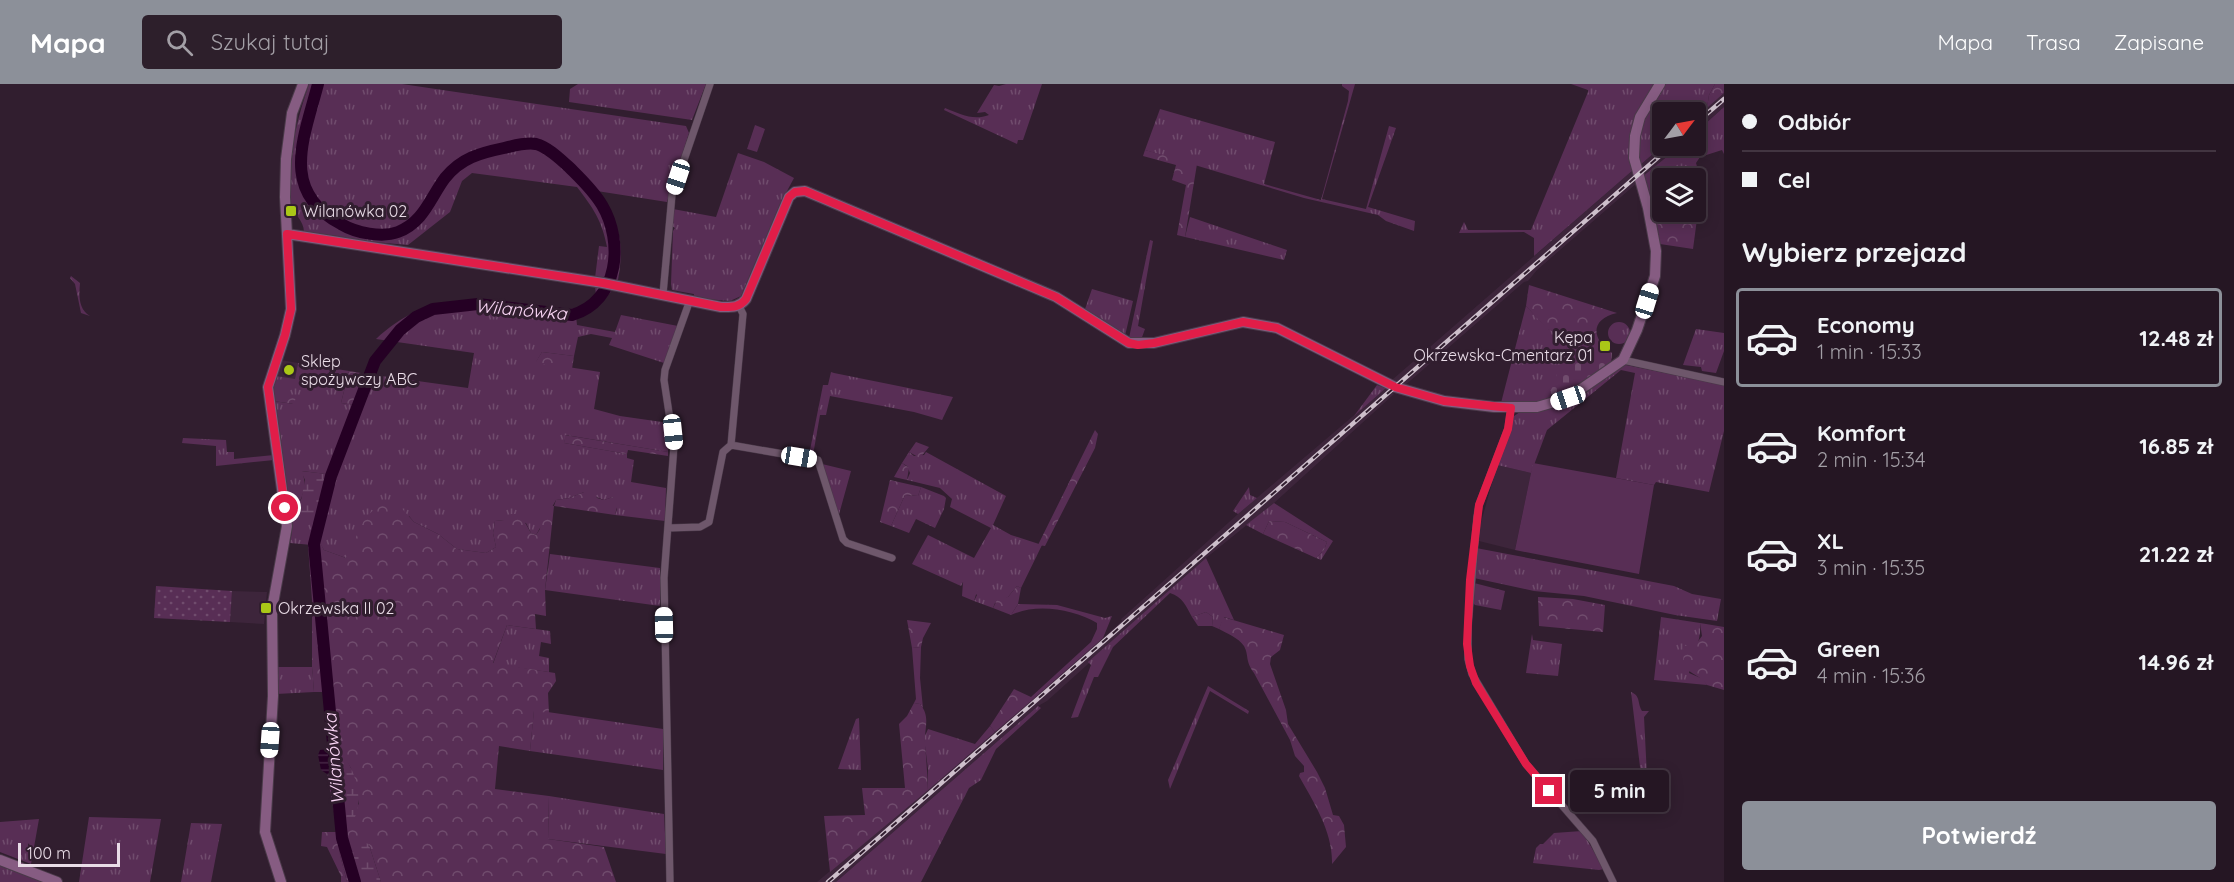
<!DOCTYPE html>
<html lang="pl">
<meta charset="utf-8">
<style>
:root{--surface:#251623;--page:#2d1f2b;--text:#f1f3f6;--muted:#a39fa6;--line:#423541;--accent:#8c9099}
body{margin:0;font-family:Quicksand,sans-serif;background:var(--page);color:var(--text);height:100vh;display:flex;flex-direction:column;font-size:22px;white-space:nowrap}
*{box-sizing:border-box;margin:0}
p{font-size:20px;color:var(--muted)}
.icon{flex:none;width:33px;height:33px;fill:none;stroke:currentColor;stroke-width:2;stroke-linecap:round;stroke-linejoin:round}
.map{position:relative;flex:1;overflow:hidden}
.drawer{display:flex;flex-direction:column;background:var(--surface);width:510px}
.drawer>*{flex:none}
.guide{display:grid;align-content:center;height:132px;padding:0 18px;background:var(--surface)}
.needle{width:39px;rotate:58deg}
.controls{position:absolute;left:1652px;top:18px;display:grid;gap:12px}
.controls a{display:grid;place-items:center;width:54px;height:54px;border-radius:6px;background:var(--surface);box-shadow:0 3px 15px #0003,0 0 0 2px var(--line);font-size:30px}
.scale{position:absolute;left:18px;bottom:15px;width:102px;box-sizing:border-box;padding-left:6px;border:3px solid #e9dce7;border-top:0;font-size:16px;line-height:21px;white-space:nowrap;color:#e9dce7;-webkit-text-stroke:4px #311e2f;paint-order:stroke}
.end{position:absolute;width:27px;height:27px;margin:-14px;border:8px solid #e11d48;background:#fff;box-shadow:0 0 0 3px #fff}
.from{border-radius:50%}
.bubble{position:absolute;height:42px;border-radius:6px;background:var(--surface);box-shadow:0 3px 15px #0003,0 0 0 2px var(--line);font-size:20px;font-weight:800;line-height:42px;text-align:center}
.car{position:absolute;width:18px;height:36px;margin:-18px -9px;border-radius:8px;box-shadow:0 0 4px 2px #0007;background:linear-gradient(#fff 24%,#345 0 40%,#fff 0 76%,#345 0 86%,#fff 0)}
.guide b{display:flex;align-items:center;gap:21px;height:57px;font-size:22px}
.guide b+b{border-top:2px solid var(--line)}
.guide i{width:15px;height:15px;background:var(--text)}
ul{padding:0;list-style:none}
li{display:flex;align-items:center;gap:18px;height:99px;margin:0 12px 9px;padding:0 6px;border:3px solid transparent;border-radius:6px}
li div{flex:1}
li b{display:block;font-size:22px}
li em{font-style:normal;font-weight:800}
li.on{border-color:var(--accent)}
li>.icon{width:54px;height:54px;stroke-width:1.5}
h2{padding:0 18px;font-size:27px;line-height:72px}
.cta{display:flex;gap:12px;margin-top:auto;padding:12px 18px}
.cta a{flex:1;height:69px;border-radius:6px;background:var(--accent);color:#fff;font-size:24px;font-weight:800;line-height:69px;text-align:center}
header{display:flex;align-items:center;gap:36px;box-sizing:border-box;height:84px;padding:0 30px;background:var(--accent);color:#fff}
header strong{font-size:28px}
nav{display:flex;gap:33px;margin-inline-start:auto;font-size:21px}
.search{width:420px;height:54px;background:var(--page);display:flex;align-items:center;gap:15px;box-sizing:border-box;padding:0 21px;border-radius:6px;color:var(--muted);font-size:22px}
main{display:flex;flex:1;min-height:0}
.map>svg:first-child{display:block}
</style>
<header>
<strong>Mapa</strong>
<div class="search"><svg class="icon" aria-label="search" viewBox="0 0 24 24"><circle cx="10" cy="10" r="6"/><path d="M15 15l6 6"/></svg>Szukaj tutaj</div>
<nav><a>Mapa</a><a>Trasa</a><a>Zapisane</a></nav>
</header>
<main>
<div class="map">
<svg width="1724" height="798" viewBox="0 0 1724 798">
<defs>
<pattern id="grass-tufts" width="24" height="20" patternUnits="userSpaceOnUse" patternTransform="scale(1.5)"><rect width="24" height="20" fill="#582e55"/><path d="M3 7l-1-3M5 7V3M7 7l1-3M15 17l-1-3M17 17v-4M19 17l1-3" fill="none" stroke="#704c6d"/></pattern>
<pattern id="forest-crowns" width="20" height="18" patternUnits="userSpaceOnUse" patternTransform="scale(1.5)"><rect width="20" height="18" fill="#582e55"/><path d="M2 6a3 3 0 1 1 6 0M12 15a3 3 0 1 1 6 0" fill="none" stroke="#704c6d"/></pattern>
<pattern id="wetland-marsh" width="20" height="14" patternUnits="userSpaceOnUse" patternTransform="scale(1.5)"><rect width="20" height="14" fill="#582e55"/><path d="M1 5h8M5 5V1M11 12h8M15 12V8" fill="none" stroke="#704c6d"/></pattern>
<pattern id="cemetery-stones" width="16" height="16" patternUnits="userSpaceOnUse" patternTransform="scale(1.5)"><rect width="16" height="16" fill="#582e55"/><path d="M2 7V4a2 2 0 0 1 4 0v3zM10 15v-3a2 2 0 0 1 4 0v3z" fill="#704c6d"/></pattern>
<pattern id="garden-dots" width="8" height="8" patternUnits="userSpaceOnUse" patternTransform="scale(1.5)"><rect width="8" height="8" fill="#582e55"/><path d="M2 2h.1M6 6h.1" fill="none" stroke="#704c6d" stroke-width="1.8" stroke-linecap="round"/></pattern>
<pattern id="water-rules" width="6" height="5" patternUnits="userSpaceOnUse" patternTransform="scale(1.5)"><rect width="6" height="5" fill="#250024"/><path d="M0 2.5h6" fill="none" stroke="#452544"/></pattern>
</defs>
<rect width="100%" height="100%" fill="#311e2f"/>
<!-- built -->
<path fill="#3d253b" d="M 1724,9 L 1724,23 L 1695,49 L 1695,34 Z
M 1662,62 L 1680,62 L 1642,93 L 1639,82 Z
M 1633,86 L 1637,99 L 1537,186 L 1528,197 L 1524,198 L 1403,303 L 1392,296 Z
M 281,276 L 298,279 L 295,296 L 276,292 Z
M 1386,304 L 1394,310 L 1274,419 L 1206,474 L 1047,617 L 1038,622 L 836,798 L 817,798 L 995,648 L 1103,554 L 1122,537 L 1121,535 L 1238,430 Z
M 1497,381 L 1531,389 L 1515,466 L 1479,457 L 1480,442 Z
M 232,507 L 267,508 L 264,540 L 230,538 Z"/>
<!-- grass -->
<path fill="url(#grass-tufts)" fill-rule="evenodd" d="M 309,0 L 402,0 L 686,42 L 689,49 L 667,118 L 597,107 C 619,142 625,155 618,196 L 595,194 L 599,162 L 607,163 C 602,136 593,124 577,103 L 472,89 L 462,97 L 450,128 L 408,161 L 340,155 L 337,152 L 304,148 C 304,136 293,130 291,119 C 286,79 296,38 309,0 Z
M 578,0 L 706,0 L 692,36 L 569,18 L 570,5 Z
M 1006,0 L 1042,0 L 1023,56 L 1018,56 L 1017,60 L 944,26 L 945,24 C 960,30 973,37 989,31 L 985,28 L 977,29 L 994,1 L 999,2 Z
M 1342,0 L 1355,0 L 1322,115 L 1366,125 L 1389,42 L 1396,44 L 1368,123 L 1415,137 L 1414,147 L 1386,137 L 1378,131 L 1304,114 L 1145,66 L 1160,25 L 1275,58 L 1264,100 L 1321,116 L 1348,17 L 1349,7 L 1342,2 Z
M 1571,0 L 1657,0 L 1646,17 L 1633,86 L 1534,172 L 1534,154 L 1524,148 L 1459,149 L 1464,138 L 1468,146 L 1531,146 L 1588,8 L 1588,6 Z
M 1663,0 L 1715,0 L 1709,11 L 1707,24 L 1695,34 L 1695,28 L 1662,28 L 1662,62 L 1639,82 L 1637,59 L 1644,36 Z
M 1724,23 L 1724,70 L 1722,66 L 1700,73 L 1696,79 L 1708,121 L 1695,127 L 1695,94 L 1662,94 L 1662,122 L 1650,120 L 1642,93 L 1680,62 L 1695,62 L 1695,49 Z
M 738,69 L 764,78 L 794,94 L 780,120 L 741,212 L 730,217 L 694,214 L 694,210 L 672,206 L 671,200 L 673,147 L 675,144 L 672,142 L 673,125 L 716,133 Z
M 1190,133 L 1287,166 L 1284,176 L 1185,153 Z
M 1150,156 L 1153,157 L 1138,242 L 1145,245 L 1141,256 L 1129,254 Z
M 595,202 L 613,205 C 604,217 592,230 576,232 L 577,241 L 615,248 L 621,231 L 678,242 L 664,279 L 609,261 L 612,254 L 591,250 L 578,253 L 574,272 L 542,268 L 536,278 L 600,288 L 594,325 L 620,332 L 669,339 L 668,368 L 566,351 L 564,359 L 627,370 L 627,374 L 634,376 L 631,398 L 666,404 L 665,437 L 615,431 L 617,425 L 613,413 L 604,416 L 584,408 L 569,414 L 556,416 L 536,451 L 531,449 L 526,439 L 504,436 L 495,437 L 493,449 L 496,463 L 486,469 L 457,465 L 438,450 L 414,438 L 409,432 L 346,474 L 324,466 L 319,457 L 323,537 L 337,662 L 330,662 L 312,461 L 290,459 L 292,447 L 273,317 L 294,320 L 272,309 L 276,292 L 295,295 L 298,279 L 349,287 L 341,319 L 355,321 L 367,290 L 468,304 L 474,269 L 376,255 C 402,231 430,217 466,217 L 570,225 C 582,224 589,220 596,211 ZM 302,387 L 326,390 L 300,417 C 305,406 306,399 302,387 Z
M 1092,205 L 1133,217 L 1125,252 L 1085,225 Z
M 1526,222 L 1548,245 L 1570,254 L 1549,317 L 1501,319 Z
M1608 249a11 11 0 1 1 22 0a11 11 0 1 1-22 0Z
M 1696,245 L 1724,249 L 1724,267 L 1716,289 L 1702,287 L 1701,283 L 1683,281 Z
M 1626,281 L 1724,301 L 1724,347 L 1709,408 L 1656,398 L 1654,401 L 1616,394 L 1635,289 L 1621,286 L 1547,346 L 1531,389 L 1497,381 L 1514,332 L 1520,328 L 1536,328 L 1582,311 L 1619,283 Z
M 831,288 L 834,289 L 953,313 L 942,336 L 914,328 L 830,312 L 826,331 L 820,331 L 813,371 L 806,370 L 810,366 L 823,301 L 828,301 Z
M 1377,301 L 1386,304 L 1354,332 Z
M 183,354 L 226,356 L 227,368 L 234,368 L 234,375 L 274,371 L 274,376 L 216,382 L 216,362 L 182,359 Z
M 909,368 L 914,372 L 924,371 L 926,368 L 1006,412 L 993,441 L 1011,451 L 1042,461 L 1021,504 L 1017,502 L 1008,513 L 995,519 L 993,524 L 974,517 L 977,511 L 963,498 L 961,502 L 912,480 L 928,451 L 974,474 L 991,444 L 950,423 L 952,415 L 940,404 L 907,396 L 910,389 L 907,382 L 902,379 Z
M 822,380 L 851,387 L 838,434 Z
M 921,403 L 944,412 L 946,414 L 944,425 L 935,444 L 916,435 L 909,449 L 891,442 L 905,411 L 918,412 Z
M 1249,403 L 1250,411 L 1257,414 L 1238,430 L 1233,427 Z
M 1274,419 L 1333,457 L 1321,476 L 1316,474 L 1324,466 L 1327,458 L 1285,438 L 1269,437 L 1263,450 L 1246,441 Z
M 1476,464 L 1674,502 L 1692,510 L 1721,515 L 1717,537 L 1675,531 L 1584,512 L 1534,507 L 1474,494 Z
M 550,470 L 660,484 L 660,522 L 545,506 Z
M 1206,474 L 1234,536 L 1224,533 L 1219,545 L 1212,542 L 1213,533 L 1206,528 L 1192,533 C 1186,522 1183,513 1170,509 L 1113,563 L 1098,593 L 1094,593 L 1078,633 L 1071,634 L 1091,581 L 1088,578 Z
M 1474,499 L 1505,507 L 1501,526 L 1475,521 L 1473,519 Z
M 1018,520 L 1057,521 L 1105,534 L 1112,532 L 1103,554 L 1031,617 L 1031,613 L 1091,558 L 1097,545 L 1097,539 C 1073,525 1036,519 1011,531 Z
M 1661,533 L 1700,539 C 1702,554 1693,573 1689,589 L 1703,595 L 1707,601 L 1654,596 Z
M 507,541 L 550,547 L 551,560 L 541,558 L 539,572 L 549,574 L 549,588 L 493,580 Z
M 1532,550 L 1533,556 L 1562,560 L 1558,592 L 1526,589 Z
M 921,563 L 920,594 L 923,624 L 920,620 L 914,619 L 916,615 L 912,564 Z
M 275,583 L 312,583 L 314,608 L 276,610 Z
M 1208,602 L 1249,627 L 1248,630 L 1210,607 L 1170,705 L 1168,696 Z
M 1631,608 C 1641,612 1637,619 1642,627 L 1649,627 L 1644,633 L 1647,692 L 1641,691 Z
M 1038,622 L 1041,624 L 996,665 L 981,696 L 969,704 L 921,798 L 836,798 Z
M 534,626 L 663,645 L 663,686 L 530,667 Z
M 859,634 L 861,686 L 838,685 L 856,635 Z
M 990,642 L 995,648 L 927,707 L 928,685 L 924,654 L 928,645 L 975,660 Z
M 549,712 L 664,730 L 666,770 L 548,755 Z
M 89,733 L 161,735 L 150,798 L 79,798 Z
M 39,735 L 31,780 L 0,768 L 0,738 Z
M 191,739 L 222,740 L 211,798 L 181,798 Z
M 1582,747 L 1604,785 L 1599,786 L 1533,779 L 1536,764 L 1540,760 L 1543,760 L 1554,749 Z
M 0,780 L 45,798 L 0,798 Z"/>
<!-- forest -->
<path fill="url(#forest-crowns)" d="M 1715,0 L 1724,0 L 1724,9 L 1707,24 L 1709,11 Z
M 1145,66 L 1197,80 L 1185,153 L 1177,151 L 1186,101 L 1172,96 L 1176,81 L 1143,72 Z
M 1656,127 L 1697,135 L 1693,165 L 1660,160 L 1653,128 Z
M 71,192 L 80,199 C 79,211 78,225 90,232 L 81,229 L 75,200 L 70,194 Z
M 1529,201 L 1617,229 C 1590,235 1591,255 1612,269 L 1556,293 L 1570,254 L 1547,245 L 1526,222 Z
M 542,268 L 574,272 L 572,285 L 535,279 Z
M 349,287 L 367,290 L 355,321 L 341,319 Z
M 272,309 L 296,313 L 294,320 L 273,317 Z
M 1095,346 L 1098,350 L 1095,364 L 1045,462 L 1038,461 Z
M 565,351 L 668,368 L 668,372 L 628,366 L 627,370 L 564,359 Z
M 916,358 L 929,363 L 920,374 L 909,368 Z
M 902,379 L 909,384 L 907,396 L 894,393 Z
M 890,396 L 921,403 L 918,412 L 905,411 L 891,442 L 880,438 Z
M 584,408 L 594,408 L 597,414 L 604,416 L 613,413 L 619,415 L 615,431 L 554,422 L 545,506 L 546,532 L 535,530 L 536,545 L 507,541 L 493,579 L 555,589 L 556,597 L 548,609 L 549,629 L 534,627 L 530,667 L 499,662 L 495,705 L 549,712 L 548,755 L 604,763 L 616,798 L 381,798 L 369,761 L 348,754 L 345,732 L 359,720 L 351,684 L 337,662 L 329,601 L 318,462 L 319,456 L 324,466 L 346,474 L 365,434 L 381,419 L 396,418 L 414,438 L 438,450 L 457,465 L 486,469 L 496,463 L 493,449 L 495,437 L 504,436 L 511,430 L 520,430 L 531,449 L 536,451 L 540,445 L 542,420 L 554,422 L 556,416 L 569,414 Z
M 1269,437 L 1285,438 L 1327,458 L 1324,466 L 1316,474 L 1263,450 Z
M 308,461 L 312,461 L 324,608 L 314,608 L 312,583 L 312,516 Z
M 963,498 L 975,500 L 978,504 L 974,517 L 962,512 Z
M 1017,502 L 1021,504 L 1018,520 L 1011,531 L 993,524 L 998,514 L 1008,513 Z
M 1538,513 L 1573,515 L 1605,521 L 1603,548 L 1539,542 Z
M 1206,528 L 1213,533 L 1212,542 L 1198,542 L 1192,533 Z
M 1223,533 L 1284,551 L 1280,566 L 1271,573 L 1270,580 L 1286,626 L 1288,640 L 1317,688 L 1325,704 L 1333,731 L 1339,732 L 1344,741 L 1346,763 L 1332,780 C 1333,748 1314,719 1299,692 L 1300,689 L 1304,688 L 1304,682 L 1295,672 L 1290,656 L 1254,589 C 1245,577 1249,571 1244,562 C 1239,554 1226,549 1219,545 Z
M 907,536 L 931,539 L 923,554 L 921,563 L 912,564 Z
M 1700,539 L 1724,543 L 1724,606 L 1707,601 C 1701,592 1690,590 1683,581 L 1684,562 L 1696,560 L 1702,552 Z
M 1014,605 L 1031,613 L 1031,617 L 995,648 L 990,642 Z
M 914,619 L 920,620 C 931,633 924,645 925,658 C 926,675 928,690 927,707 L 830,788 L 824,732 L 865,731 L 862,704 L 905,704 L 899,640 L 907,632 Z
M 322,748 L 338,748 L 340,771 L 347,798 L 341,798 L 341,792 L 327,763 L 321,762 Z"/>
<!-- wetland -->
<path fill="url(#wetland-marsh)" d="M 301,387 L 327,390 L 316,430 L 302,431 L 299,427 L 305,396 Z
M 330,662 L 337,662 C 352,680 365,710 355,733 L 345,733 L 348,754 L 360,754 L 369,761 L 381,798 L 347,798 L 340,771 L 338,748 L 327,691 L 333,690 Z"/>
<!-- cemetery -->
<path fill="url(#cemetery-stones)" d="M 1573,249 L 1598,256 L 1602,263 L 1612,269 L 1611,281 L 1572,305 L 1549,311 Z"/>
<!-- garden -->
<path fill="url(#garden-dots)" d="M 156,502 L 232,507 L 230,538 L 154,534 Z"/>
<!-- pitch -->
<path fill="#582e55" d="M 755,41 L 765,45 L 757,68 L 747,65 Z
M 1533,379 L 1654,401 L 1639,490 L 1515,466 Z"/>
<!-- water -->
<path fill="url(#water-rules)" d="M 328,665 L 330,688 L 327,690 L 321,686 L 318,671 L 320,666 Z"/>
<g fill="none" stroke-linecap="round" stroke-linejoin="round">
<!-- river -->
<path stroke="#250024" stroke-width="12" d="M 318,0 C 304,54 279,107 341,140 C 356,149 382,154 398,148 C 424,138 430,114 445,94 C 461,74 480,69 504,64 C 513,62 526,58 536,60 C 548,63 560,75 569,83 C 581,95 593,106 602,121 C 624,158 619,217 572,231 L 478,220 L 433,225 L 416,233 L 400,246 L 375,277 L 331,392 L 314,460 L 342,754 L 355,798"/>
<defs>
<path id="street" d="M 663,210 L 672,111 L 710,0
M 1623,276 L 1724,298
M 1511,324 L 1508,345 L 1479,421 L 1477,433 L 1468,542 L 1468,575 L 1472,590 L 1526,680 L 1593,757 L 1613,798
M 731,361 L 818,376 L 843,455 L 847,459 L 892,474
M 668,444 L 700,443 L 709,438 L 723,368 L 731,361 L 743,230 L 739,222
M 670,798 L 664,494 L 674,362 L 664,296 L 665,286 L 690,216"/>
<path id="secondary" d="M 287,150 L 603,199 L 721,223 C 731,223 739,224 746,215 L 789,113 L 795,108 L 805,107 L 1056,213 L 1129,259 L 1154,259 L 1243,238 L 1277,244 L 1395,303 L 1444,317 L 1494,323 L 1537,323 L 1568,314 L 1623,276 L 1637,246 L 1655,192 L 1656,167 L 1648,124 L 1634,74 L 1635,52 L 1640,33 L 1660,0
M 0,776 L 57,798
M 281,798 L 265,748 L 273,612 L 272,525 L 287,442 L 268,303 L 285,251 L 291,225 L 285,113 L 286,75 L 292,29 L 303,0"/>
</defs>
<!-- street casing -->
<use href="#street" stroke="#4a3a49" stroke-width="8"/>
<!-- secondary casing -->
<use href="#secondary" stroke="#4a3a49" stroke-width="12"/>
<!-- street -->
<use href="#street" stroke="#6e576b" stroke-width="7"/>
<!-- secondary -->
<use href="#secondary" stroke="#865c82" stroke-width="10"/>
<defs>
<path id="rail" d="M 1695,40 L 1724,15
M 828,798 L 1671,62"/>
</defs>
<!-- rail casing -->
<use href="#rail" stroke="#cdbfcb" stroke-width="4.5"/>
<!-- rail -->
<use href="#rail" stroke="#311e2f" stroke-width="2" stroke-dasharray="7" stroke-linecap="butt"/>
</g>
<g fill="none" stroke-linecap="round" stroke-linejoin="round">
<!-- route -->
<path stroke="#e11d48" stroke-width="8" d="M 285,424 L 268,303 L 285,251 L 291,225 L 287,150 L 603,199 L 721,223 C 731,223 739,224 746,215 L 789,113 L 795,108 L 805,107 L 1056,213 L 1129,259 L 1138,261 L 1154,259 L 1243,238 L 1277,244 L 1395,303 L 1444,317 L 1511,324 L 1508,345 L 1479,421 L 1470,496 L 1467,560 L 1470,582 L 1476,599 L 1526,680 L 1549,707"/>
</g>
<!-- markers -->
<g fill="#aac717" stroke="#311e2f" stroke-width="2">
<rect x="285" y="121" width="12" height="12" rx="3"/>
<rect x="1599" y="256" width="12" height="12" rx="3"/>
<circle cx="289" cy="286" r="6"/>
<rect x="260" y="518" width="12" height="12" rx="3"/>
</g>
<g text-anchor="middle" stroke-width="6" stroke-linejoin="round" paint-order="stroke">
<!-- poi labels -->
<g font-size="16" fill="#e9dce7" stroke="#311e2f" text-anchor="start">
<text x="303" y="133">Wilanówka 02</text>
<text x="1593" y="259" text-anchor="end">Kępa<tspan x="1593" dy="18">Okrzewska-Cmentarz 01</tspan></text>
<text x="301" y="283">Sklep<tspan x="301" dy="18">spożywczy ABC</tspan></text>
<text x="278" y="530">Okrzewska II 02</text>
</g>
<!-- water labels -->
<g font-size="18" font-style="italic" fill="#fbd7f7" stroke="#311e2f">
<text transform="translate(521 226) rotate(5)" y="6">Wilanówka</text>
<text transform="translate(334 675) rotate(-95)" y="6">Wilanówka</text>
</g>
</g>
</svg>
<div class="controls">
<a><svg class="needle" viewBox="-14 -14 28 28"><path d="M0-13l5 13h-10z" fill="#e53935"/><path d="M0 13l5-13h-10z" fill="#a39fa6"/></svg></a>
<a><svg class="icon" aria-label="layers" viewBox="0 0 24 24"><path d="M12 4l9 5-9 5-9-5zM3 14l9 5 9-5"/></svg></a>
</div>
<div class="scale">100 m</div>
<i class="end from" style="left:285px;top:424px"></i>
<i class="end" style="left:1549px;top:707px"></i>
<div class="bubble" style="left:1570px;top:686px;width:99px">5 min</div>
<i class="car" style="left:678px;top:93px;rotate:198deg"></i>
<i class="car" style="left:1647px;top:217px;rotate:17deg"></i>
<i class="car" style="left:1568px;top:314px;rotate:251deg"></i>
<i class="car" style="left:673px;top:348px;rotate:174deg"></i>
<i class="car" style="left:799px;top:373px;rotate:99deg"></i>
<i class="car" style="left:664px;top:541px;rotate:359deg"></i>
<i class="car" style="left:270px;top:656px;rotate:184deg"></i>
</div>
<section class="drawer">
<div class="guide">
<b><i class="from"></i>Odbiór</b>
<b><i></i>Cel</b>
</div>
<h2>Wybierz przejazd</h2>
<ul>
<li class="on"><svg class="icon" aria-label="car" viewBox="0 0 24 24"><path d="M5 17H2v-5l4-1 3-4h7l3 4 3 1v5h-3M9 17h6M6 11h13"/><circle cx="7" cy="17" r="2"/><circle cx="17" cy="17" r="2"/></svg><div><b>Economy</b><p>1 min · 15:33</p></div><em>12.48 zł</em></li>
<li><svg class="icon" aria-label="car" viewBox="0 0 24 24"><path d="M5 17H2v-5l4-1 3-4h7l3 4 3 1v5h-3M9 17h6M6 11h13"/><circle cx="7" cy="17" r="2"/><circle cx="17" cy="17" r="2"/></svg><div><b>Komfort</b><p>2 min · 15:34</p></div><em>16.85 zł</em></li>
<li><svg class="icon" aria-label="car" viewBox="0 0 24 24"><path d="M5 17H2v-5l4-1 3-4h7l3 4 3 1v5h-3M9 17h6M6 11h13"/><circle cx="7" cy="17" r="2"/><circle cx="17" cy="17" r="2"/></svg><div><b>XL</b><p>3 min · 15:35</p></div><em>21.22 zł</em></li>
<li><svg class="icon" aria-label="car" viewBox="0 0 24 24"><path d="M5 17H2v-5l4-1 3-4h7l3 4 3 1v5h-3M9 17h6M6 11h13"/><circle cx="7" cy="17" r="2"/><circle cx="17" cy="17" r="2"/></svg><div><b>Green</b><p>4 min · 15:36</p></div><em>14.96 zł</em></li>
</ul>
<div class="cta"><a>Potwierdź</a></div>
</section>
</main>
